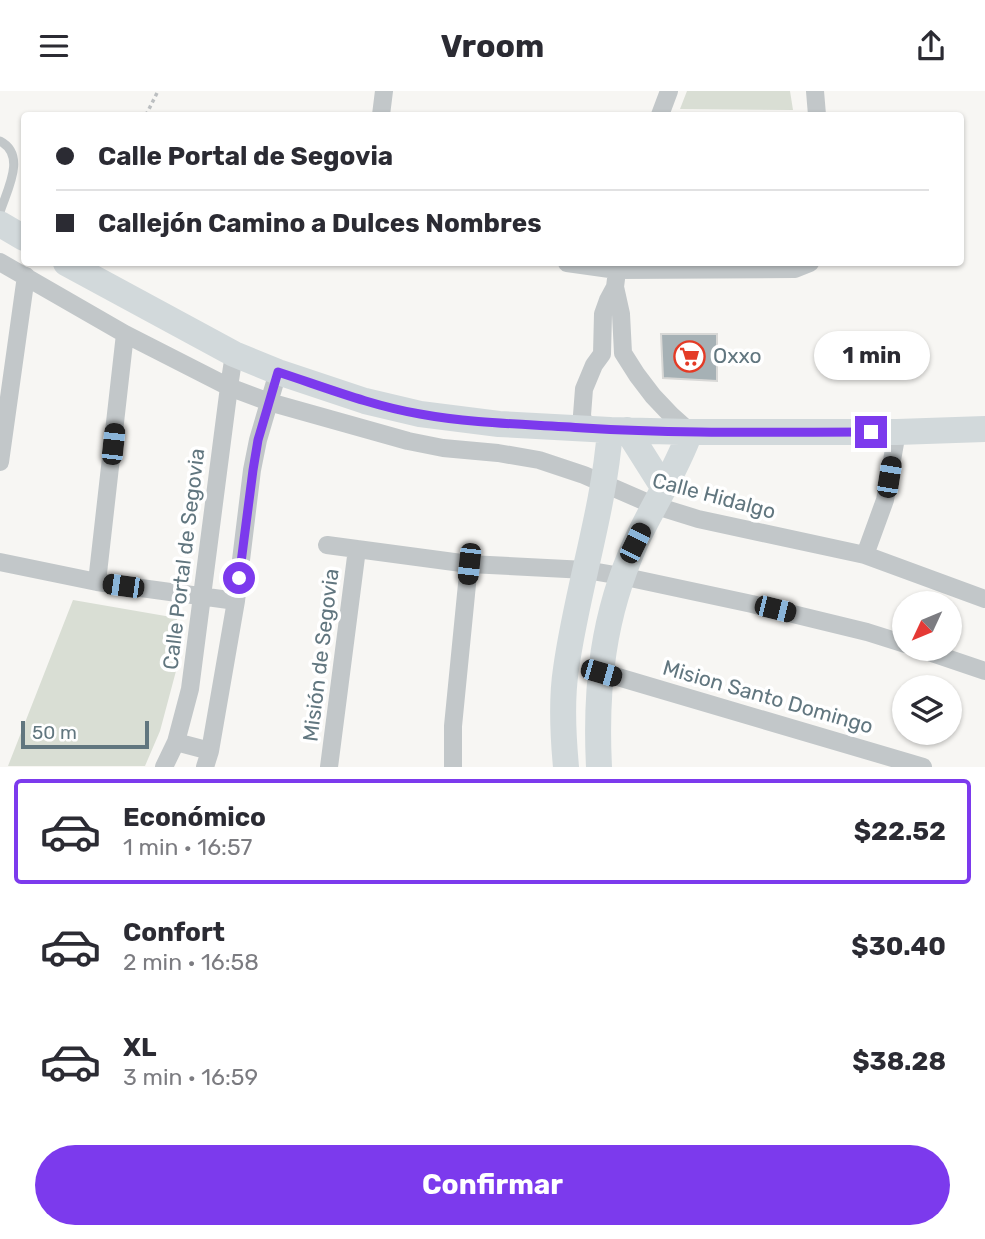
<!DOCTYPE html>
<html lang="es">
<meta charset="utf-8">
<style>
:root{--surface:#fff;--page:#f2f2f3;--text:#2b2b33;--muted:#7c7c81;--line:#e1e1e2;--accent:#7c3aed}
body{margin:0;font-family:Rubik,sans-serif;background:var(--page);color:var(--text);height:100vh;display:flex;flex-direction:column;font-size:26px;white-space:nowrap}
*{box-sizing:border-box;margin:0}
p{font-size:23px;color:var(--muted)}
.icon{flex:none;width:38px;height:38px;fill:none;stroke:currentColor;stroke-width:2;stroke-linecap:round;stroke-linejoin:round}
.map{position:relative;height:676px;overflow:hidden}
.side{display:flex;flex-direction:column;background:var(--surface);flex:1}
.side>*{flex:none}
.hud{position:absolute;left:21px;top:21px;width:943px;height:154px;border-radius:7px;box-shadow:0 2px 5px #0004;display:grid;align-content:center;height:154px;padding:0 35px;background:var(--surface)}
.needle{width:46px;rotate:226deg}
.fabs{position:absolute;left:892px;top:500px;display:grid;gap:14px}
.fabs a{display:grid;place-items:center;width:70px;height:70px;border-radius:50%;background:var(--surface);box-shadow:0 2px 5px #0004;font-size:35px}
.scale{position:absolute;left:21px;bottom:18px;width:128px;box-sizing:border-box;padding-left:7px;border:4px solid #61767f;border-top:0;font-size:19px;line-height:24px;white-space:nowrap;color:#61767f;-webkit-text-stroke:5px #fff;paint-order:stroke}
.end{position:absolute;width:32px;height:32px;margin:-16px;border:9px solid #7c3aed;background:#fff;box-shadow:0 0 0 4px #fff}
.from{border-radius:50%}
.bubble{position:absolute;height:49px;border-radius:24px;background:var(--surface);box-shadow:0 2px 5px #0004;font-size:23px;font-weight:700;line-height:49px;text-align:center}
.car{position:absolute;width:21px;height:42px;margin:-21px -10px;border-radius:9px;box-shadow:0 0 5px 2px #0007;background:linear-gradient(#222 24%,#8ab4d8 0 40%,#222 0 76%,#8ab4d8 0 86%,#222 0)}
.hud b{display:flex;align-items:center;gap:24px;height:66px;font-size:26px}
.hud b+b{border-top:2px solid var(--line)}
.hud i{width:18px;height:18px;background:var(--text)}
ul{padding:12px 0 0;list-style:none}
li{display:flex;align-items:center;gap:21px;height:105px;margin:0 14px 10px;padding:0 21px;border:4px solid transparent;border-radius:7px}
li div{flex:1}
li b{display:block;font-size:26px}
li em{font-style:normal;font-weight:700}
li.current{border-color:var(--accent)}
li>.icon{width:63px;height:63px;stroke-width:1.5}
.button{display:flex;gap:14px;margin-top:auto;padding:14px 35px}
.button a{flex:1;height:80px;border-radius:42px;background:var(--accent);color:#fff;font-size:28px;font-weight:700;line-height:80px;text-align:center}
header{display:flex;justify-content:space-between;align-items:center;height:91px;padding:0 35px;background:var(--surface);font-size:32px;font-weight:700}
.map>svg:first-child{display:block}
</style>
<header><svg class="icon" aria-label="menu" viewBox="0 0 24 24"><path d="M4 6h16M4 12h16M4 18h16"/></svg>Vroom<svg class="icon" aria-label="share" viewBox="0 0 24 24"><path d="M12 15V3M7 8l5-5 5 5M5 13v7h14v-7"/></svg></header>
<div class="map">
<svg width="985" height="676" viewBox="0 0 985 676">
<rect width="100%" height="100%" fill="#f7f6f3"/>
<!-- green -->
<path fill="#d9ded4" d="M 687,0 L 790,0 L 793,19 L 680,18 Z
M 73,509 L 177,527 L 176,580 L 160,640 L 145,675 L 8,675 Z"/>
<!-- building -->
<path fill="#a6b1b5" stroke="#d8d8d6" stroke-width="2" d="M 661,243 L 717,243 L 717,290 L 663,287 Z"/>
<g fill="none" stroke-linecap="round" stroke-linejoin="round">
<!-- path -->
<path stroke="#bcbfc1" stroke-width="3.5" stroke-dasharray="3.5 3.5" stroke-linecap="butt" d="M 146,24 L 158,0"/>
<!-- lane -->
<path stroke="#c2c7c9" stroke-width="9" d="M 0,50 C 27,64 7,99 0,121"/>
<!-- street -->
<path stroke="#c2c7c9" stroke-width="18" d="M 815,0 L 817,24
M 381,24 L 384,0
M 660,24 L 669,0
M 0,171 L 125,243 L 229,296 L 269,311 L 408,350 L 443,357 L 498,362 L 539,369 L 584,384 L 653,414 L 698,428 L 865,464 L 985,508
M 567,172 L 617,179 L 795,178 L 810,172
M 618,172 L 615,196 L 621,223 L 623,262 L 637,284 L 653,305 L 671,324 L 690,341
M 585,337 L 582,324 L 584,298 L 594,274 L 602,263 L 603,223 L 608,209 L 615,196
M 0,371 L 26,185
M 327,454 L 469,473 L 586,479 L 621,485 L 752,513 L 867,541 L 905,553
M 865,464 L 885,409 L 897,341
M 0,471 L 97,491 L 236,510
M 97,491 L 125,243
M 920,558 L 985,580
M 601,581 L 923,676
M 176,651 L 210,660
M 164,676 L 176,651 L 190,598 L 229,296 L 234,263
M 205,676 L 210,660 L 236,510 L 252,379 L 258,349 L 278,281
M 329,676 L 357,458
M 453,676 L 453,635 L 469,473"/>
<!-- secondary -->
<path stroke="#d2d9db" stroke-width="26" d="M 0,133 L 24,147
M 66,172 L 234,263 L 278,281 L 365,310 L 420,323 L 499,333 L 610,339 L 690,341 L 897,341 L 985,338
M 627,339 L 663,396
M 566,676 C 563,644 561,610 566,578 C 577,498 604,420 610,339
M 599,676 C 595,596 603,524 636,451 C 653,414 676,380 690,341"/>
</g>
<g fill="none" stroke-linecap="round" stroke-linejoin="round">
<!-- route -->
<path stroke="#7c3aed" stroke-width="9" d="M 239,487 L 253,379 L 258,349 L 278,281 C 324,296 372,315 420,323 C 474,333 529,333 584,337 C 680,343 775,341 871,341"/>
</g>
<!-- icons -->
<defs>
<symbol id="supermarket-ring" viewBox="-11 -11 22 22"><circle r="9.5" fill="#fff" stroke="#e43b26" stroke-width="1.5"/><path d="M-6-5.5h2.5l.6 2H6L4.5 2H-2.5L-4.4-4H-6ZM-1.5 3.2a1.3 1.3 0 1 0 .1 0ZM3 3.2a1.3 1.3 0 1 0 .1 0Z" fill="#e43b26"/></symbol>
</defs>
<g fill-rule="evenodd">
<use href="#supermarket-ring" x="672" y="248" width="35" height="35"/>
</g>
<g text-anchor="middle" stroke-width="7" stroke-linejoin="round" paint-order="stroke">
<!-- poi labels -->
<g font-size="21" fill="#61767f" stroke="#fff" text-anchor="start">
<text x="713" y="272">Oxxo</text>
</g>
<!-- street labels -->
<g font-size="21" fill="#61767f" stroke="#fff">
<text transform="translate(714 405) rotate(15)" y="7">Calle Hidalgo</text>
<text transform="translate(184 468) rotate(-83)" y="7">Calle Portal de Segovia</text>
<text transform="translate(321 564) rotate(-83)" y="7">Misión de Segovia</text>
<text transform="translate(768 606) rotate(16)" y="7">Mision Santo Domingo</text>
</g>
</g>
</svg>
<div class="fabs">
<a><svg class="needle" viewBox="-14 -14 28 28"><path d="M0-13l5 13h-10z" fill="#e53935"/><path d="M0 13l5-13h-10z" fill="#7c7c81"/></svg></a>
<a><svg class="icon" aria-label="layers" viewBox="0 0 24 24"><path d="M12 4l9 5-9 5-9-5zM3 14l9 5 9-5"/></svg></a>
</div>
<div class="scale">50 m</div>
<i class="end from" style="left:239px;top:487px"></i>
<i class="end" style="left:871px;top:341px"></i>
<div class="bubble" style="left:814px;top:240px;width:116px">1 min</div>
<i class="car" style="left:113px;top:353px;rotate:6deg"></i>
<i class="car" style="left:889px;top:386px;rotate:9deg"></i>
<i class="car" style="left:635px;top:452px;rotate:26deg"></i>
<i class="car" style="left:469px;top:473px;rotate:186deg"></i>
<i class="car" style="left:123px;top:495px;rotate:278deg"></i>
<i class="car" style="left:775px;top:518px;rotate:104deg"></i>
<i class="car" style="left:601px;top:582px;rotate:106deg"></i>
<div class="hud">
<b><i class="from"></i>Calle Portal de Segovia</b>
<b><i></i>Callejón Camino a Dulces Nombres</b>
</div>
</div>
<section class="side">
<ul>
<li class="current"><svg class="icon" aria-label="car" viewBox="0 0 24 24"><path d="M5 17H2v-5l4-1 3-4h7l3 4 3 1v5h-3M9 17h6M6 11h13"/><circle cx="7" cy="17" r="2"/><circle cx="17" cy="17" r="2"/></svg><div><b>Económico</b><p>1 min · 16:57</p></div><em>$22.52</em></li>
<li><svg class="icon" aria-label="car" viewBox="0 0 24 24"><path d="M5 17H2v-5l4-1 3-4h7l3 4 3 1v5h-3M9 17h6M6 11h13"/><circle cx="7" cy="17" r="2"/><circle cx="17" cy="17" r="2"/></svg><div><b>Confort</b><p>2 min · 16:58</p></div><em>$30.40</em></li>
<li><svg class="icon" aria-label="car" viewBox="0 0 24 24"><path d="M5 17H2v-5l4-1 3-4h7l3 4 3 1v5h-3M9 17h6M6 11h13"/><circle cx="7" cy="17" r="2"/><circle cx="17" cy="17" r="2"/></svg><div><b>XL</b><p>3 min · 16:59</p></div><em>$38.28</em></li>
</ul>
<div class="button"><a>Confirmar</a></div>
</section>
